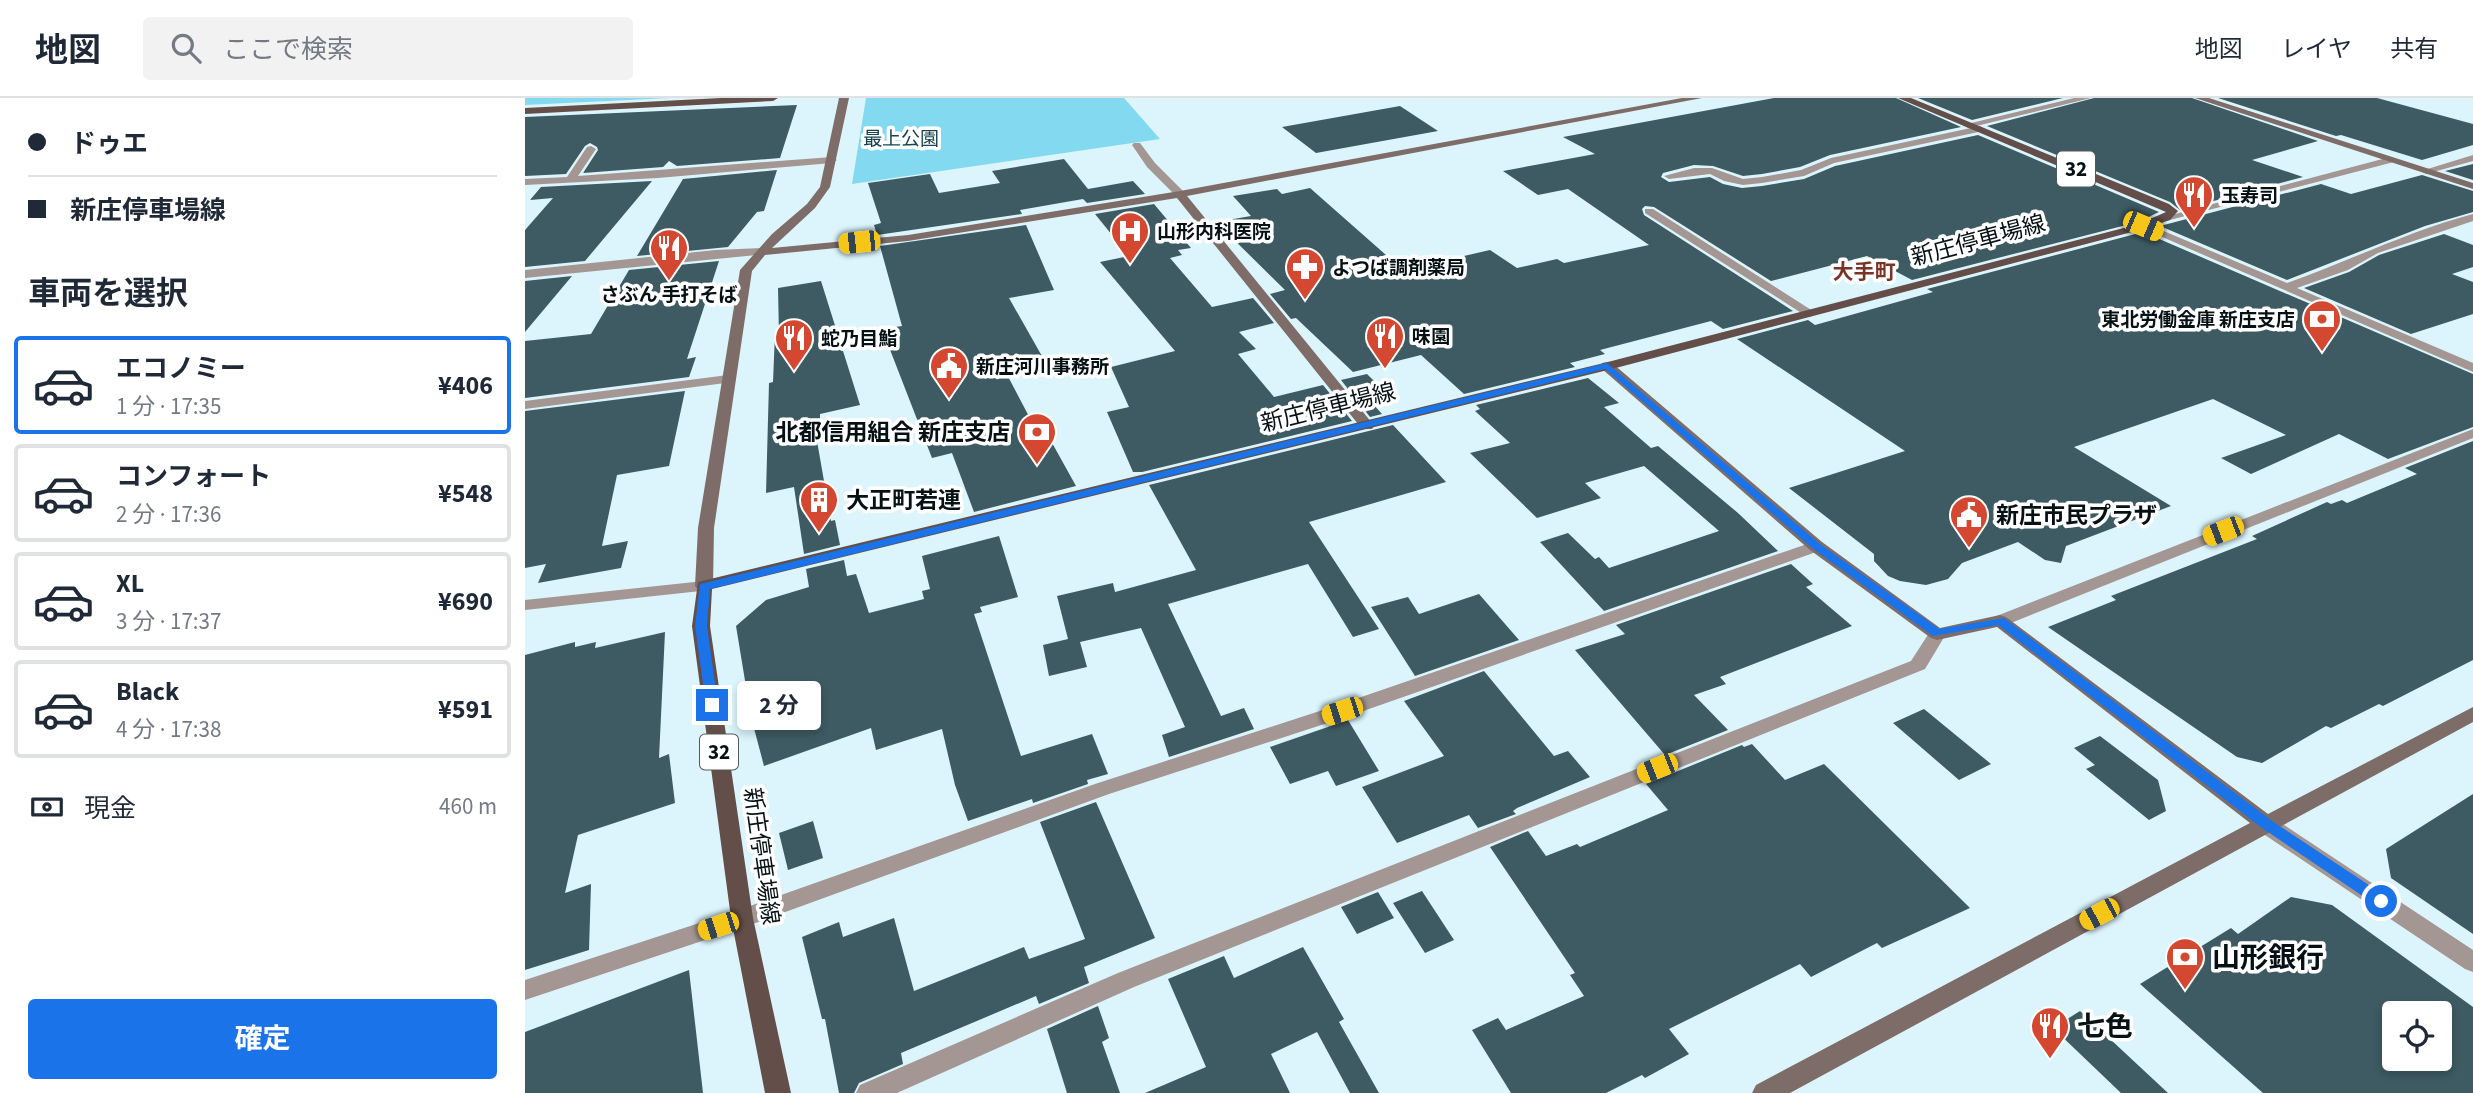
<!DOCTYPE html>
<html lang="ja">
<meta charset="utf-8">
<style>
:root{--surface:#fff;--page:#f2f2f3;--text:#1f2937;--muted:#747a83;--line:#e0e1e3;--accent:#1a73e8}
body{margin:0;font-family:"Source Sans 3","Noto Sans JP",sans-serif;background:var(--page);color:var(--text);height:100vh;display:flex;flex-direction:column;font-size:26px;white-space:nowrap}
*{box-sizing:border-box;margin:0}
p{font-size:23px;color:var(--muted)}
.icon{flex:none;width:38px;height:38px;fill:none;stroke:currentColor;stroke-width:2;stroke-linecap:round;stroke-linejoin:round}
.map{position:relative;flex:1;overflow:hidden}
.panel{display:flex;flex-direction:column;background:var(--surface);width:525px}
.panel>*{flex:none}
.hud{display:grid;align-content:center;height:154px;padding:0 28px;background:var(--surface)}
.controls{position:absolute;left:1857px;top:903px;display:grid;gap:14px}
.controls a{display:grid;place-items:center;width:70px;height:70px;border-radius:7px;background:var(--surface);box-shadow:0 4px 10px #0003;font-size:35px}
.end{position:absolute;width:32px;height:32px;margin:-16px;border:9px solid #1a73e8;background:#fff;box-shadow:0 0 0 4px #fff}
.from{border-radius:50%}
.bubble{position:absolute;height:49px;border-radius:7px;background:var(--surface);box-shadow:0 4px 10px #0003;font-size:23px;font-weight:700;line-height:49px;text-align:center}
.car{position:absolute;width:21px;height:42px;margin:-21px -10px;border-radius:9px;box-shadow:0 0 5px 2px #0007;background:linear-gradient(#f5c518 24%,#345 0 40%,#f5c518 0 76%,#345 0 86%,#f5c518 0)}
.hud b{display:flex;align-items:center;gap:24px;height:66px;font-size:26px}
.hud b+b{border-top:2px solid var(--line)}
.hud i{width:18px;height:18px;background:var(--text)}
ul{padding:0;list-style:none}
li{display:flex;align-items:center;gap:21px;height:98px;margin:0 14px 10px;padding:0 14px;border:4px solid var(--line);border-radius:7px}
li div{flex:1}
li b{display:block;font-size:26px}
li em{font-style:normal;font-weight:700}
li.selected{border-color:var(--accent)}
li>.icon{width:63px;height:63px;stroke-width:1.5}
h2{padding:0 28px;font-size:32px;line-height:84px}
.pay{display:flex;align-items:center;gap:18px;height:77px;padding:0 28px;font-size:26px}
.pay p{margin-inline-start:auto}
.button{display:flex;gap:14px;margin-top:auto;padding:14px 28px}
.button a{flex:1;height:80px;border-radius:7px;background:var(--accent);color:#fff;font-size:28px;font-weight:700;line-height:80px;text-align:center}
header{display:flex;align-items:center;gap:42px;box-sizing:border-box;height:98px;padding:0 35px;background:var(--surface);border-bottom:2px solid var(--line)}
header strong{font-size:33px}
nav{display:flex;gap:38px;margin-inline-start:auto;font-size:24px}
.search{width:490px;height:63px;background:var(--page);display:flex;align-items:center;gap:18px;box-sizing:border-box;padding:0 24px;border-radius:7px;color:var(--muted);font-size:26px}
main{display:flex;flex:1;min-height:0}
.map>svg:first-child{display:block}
</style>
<header>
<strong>地図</strong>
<div class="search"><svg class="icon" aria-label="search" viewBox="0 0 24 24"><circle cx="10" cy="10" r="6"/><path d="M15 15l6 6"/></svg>ここで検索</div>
<nav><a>地図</a><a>レイヤ</a><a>共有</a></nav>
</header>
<main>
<section class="panel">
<div class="hud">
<b><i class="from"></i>ドゥエ</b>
<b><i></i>新庄停車場線</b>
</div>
<h2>車両を選択</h2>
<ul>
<li class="selected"><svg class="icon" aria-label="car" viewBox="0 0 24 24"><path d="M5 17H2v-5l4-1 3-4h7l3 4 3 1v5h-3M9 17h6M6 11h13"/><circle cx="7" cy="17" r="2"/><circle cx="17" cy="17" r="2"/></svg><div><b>エコノミー</b><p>1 分 · 17:35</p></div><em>¥406</em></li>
<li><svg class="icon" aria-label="car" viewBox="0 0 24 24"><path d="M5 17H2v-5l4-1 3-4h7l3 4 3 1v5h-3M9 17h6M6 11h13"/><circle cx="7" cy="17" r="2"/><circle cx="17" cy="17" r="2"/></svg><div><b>コンフォート</b><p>2 分 · 17:36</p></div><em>¥548</em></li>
<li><svg class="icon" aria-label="car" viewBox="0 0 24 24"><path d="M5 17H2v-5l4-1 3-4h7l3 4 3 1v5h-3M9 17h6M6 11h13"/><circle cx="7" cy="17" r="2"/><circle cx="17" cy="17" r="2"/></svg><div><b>XL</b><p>3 分 · 17:37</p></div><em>¥690</em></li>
<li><svg class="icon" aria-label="car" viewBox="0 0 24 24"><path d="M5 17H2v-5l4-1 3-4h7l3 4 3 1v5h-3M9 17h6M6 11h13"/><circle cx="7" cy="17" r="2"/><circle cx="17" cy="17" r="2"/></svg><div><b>Black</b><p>4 分 · 17:38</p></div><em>¥591</em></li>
</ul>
<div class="pay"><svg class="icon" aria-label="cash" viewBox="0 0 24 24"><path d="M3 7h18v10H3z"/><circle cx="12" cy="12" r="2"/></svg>現金<p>460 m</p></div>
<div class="button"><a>確定</a></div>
</section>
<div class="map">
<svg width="1948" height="995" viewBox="0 0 1948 995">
<rect width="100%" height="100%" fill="#dcf5fc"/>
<!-- green -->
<path fill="#83d9ef" d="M 0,0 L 145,0 L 0,7 Z
M 341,0 L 599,0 L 635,41 L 327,86 Z"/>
<!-- building -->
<path fill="#3e5a62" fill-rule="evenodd" d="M 1249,0 L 1371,0 L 1436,29 L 1305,57 L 1275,69 L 1237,76 L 1218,78 L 1188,68 L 1169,67 L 1138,75 L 1136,79 L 1144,84 L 1185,79 L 1198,86 L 1217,90 L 1237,88 L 1279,81 L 1310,68 L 1453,37 L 1634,114 L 1613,124 L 1387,182 L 1342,158 L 1246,183 L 1129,109 L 1120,108 L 1117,111 L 1119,117 L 1268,213 L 1198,231 L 1186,223 L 1075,252 L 1080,256 L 1045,265 L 1050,269 L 939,296 L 896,257 L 828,274 L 771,220 L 766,221 L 745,196 L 760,192 L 691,124 L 726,118 L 708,98 L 752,91 L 757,96 L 785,90 L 878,172 L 965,152 L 992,170 L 1032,161 L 1039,165 L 1124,147 L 1043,91 L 1013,97 L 978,73 L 1070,56 L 1038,39 Z
M 1393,0 L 1538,0 L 1447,22 Z
M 1569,0 L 1667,0 L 1793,43 L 1727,62 L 1778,79 L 1655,112 L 1645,104 L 1462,28 Z
M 1693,0 L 1852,0 L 1948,26 L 1948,47 L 1897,62 L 1816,37 L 1811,38 Z
M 272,7 L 255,60 L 152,68 L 144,63 L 138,69 L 58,75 L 73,52 L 72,49 L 65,45 L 60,48 L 41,76 L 0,78 L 0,19 Z
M 875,8 L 913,33 L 791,55 L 757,29 Z
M 539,61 L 563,91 L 608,83 L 620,96 L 562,105 L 558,101 L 495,112 L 497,116 L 352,137 L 349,127 L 356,125 L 343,85 L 405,76 L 414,95 L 475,85 L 467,73 Z
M 1948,66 L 1948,82 L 1920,73 Z
M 252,72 L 239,113 L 232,114 L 203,149 L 112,158 L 158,81 Z
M 1897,77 L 1948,93 L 1948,114 L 1900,128 L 1762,182 L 1635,128 L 1796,86 L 1826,96 Z
M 127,83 L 60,163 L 0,169 L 0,132 L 28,100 L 5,102 L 16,89 Z
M 629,106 L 666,150 L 653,152 L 657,157 L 645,160 L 687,209 L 728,200 L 749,225 L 714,234 L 731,251 L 713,256 L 749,299 L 798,287 L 827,323 L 617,374 L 608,374 L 582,314 L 604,309 L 586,269 L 650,253 L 575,164 L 604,158 L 570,116 Z
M 501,127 L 529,192 L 484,200 L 518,260 L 478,269 L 518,345 L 526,343 L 551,388 L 449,414 L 427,355 L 407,360 L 357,231 L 377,228 L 355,148 Z
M 1618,134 L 1948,276 L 1948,329 L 1863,361 L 1814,336 L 1726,376 L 1696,360 L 1761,337 L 1688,301 L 1549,349 L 1646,408 L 1541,448 L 1536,465 L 1520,462 L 1493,444 L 1437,465 L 1423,481 L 1401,487 L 1375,483 L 1363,478 L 1349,463 L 1349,456 L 1264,390 L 1380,353 L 1212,241 L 1283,222 L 1290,227 L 1408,194 L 1402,191 Z
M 1919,136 L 1948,147 L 1948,169 L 1927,176 L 1948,184 L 1948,216 L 1886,236 L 1779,190 L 1824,174 L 1854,157 Z
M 194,163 L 162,261 L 171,259 L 164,279 L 0,300 L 0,243 L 66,236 L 104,172 Z
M 47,178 L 0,234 L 0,183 Z
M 296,183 L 335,307 L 295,316 L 295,342 L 292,343 L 306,423 L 310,422 L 315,447 L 279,456 L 269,389 L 241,395 L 244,285 L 248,284 L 250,235 L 254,238 L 253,190 Z
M 842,276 L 865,299 L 846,304 L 857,316 L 845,319 L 816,282 Z
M 1063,280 L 1094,305 L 1079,309 L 1126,350 L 1133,348 L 1213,415 L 1253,453 L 1079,513 L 1015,444 L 1043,435 L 1070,461 L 1074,459 L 1084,470 L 1194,433 L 1119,368 L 1060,385 L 1076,400 L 1012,420 L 945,355 L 985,345 L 950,313 L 955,311 L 951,307 Z
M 160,293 L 144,368 L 92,377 L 77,448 L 103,443 L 96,470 L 13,485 L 21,466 L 0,470 L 0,313 Z
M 868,327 L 921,384 L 784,424 L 854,531 L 828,539 L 783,466 L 643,506 L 696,618 L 719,610 L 729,631 L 644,659 L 637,637 L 660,629 L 616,530 L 555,544 L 562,569 L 524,578 L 518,547 L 543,541 L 532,498 L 588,485 L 590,494 L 671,472 L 624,387 Z
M 1948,343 L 1948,562 L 1858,608 L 1854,606 L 1806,630 L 1801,628 L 1737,665 L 1712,659 L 1523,529 L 1591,502 L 1586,498 L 1732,441 L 1727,438 L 1802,404 L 1806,406 L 1817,402 L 1822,405 L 1892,376 L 1880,370 Z
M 474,438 L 493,499 L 455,509 L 457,514 L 449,516 L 496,658 L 567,636 L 583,676 L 562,682 L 563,686 L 508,705 L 507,701 L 443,723 L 430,687 L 417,631 L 351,652 L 346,630 L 239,668 L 226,619 L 211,528 L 241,502 L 284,489 L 281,471 L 319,462 L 322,478 L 331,476 L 344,515 L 399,501 L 397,493 L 405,491 L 397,458 Z
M 1266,466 L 1288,486 L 1281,489 L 1327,528 L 1195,579 L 1201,586 L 1169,597 L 1203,632 L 1140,657 L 1050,552 L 1100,536 L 1091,527 Z
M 954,496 L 994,542 L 890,578 L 846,509 L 883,499 L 894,516 Z
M 140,534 L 134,660 L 144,656 L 150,705 L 53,737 L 40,795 L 66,786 L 64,852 L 0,872 L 0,557 L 50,544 L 50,549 L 71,544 L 70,550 Z
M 959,573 L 1029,658 L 1043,653 L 1065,679 L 992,710 L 988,713 L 991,716 L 953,730 L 944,717 L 872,745 L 837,689 L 919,658 L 879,603 Z
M 1399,611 L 1466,666 L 1434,682 L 1368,625 Z
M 823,622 L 854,673 L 811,688 L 803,673 L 765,686 L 745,649 Z
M 1575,638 L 1633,682 L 1641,713 L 1624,722 L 1561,671 L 1570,667 L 1549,650 Z
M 1227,646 L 1260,682 L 1299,666 L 1445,810 L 1357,850 L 1352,845 L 1286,879 L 1275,866 L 1144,931 L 1164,956 L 1120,980 L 1117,977 L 1081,995 L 986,995 L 947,932 L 973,920 L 981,932 L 1059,898 L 1045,877 L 1050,875 L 965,749 L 1003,733 L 1021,758 L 1052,746 L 1055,749 L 1143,712 L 1121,686 L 1217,647 L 1219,649 Z
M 1948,696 L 1948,836 L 1866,780 L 1861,751 Z
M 571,704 L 630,840 L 559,869 L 564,885 L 514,906 L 511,898 L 376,955 L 378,966 L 334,985 L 329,995 L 314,995 L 300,921 L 297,921 L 277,839 L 314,824 L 318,839 L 369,820 L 389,893 L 499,849 L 504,861 L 560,841 L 515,724 Z
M 288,723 L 298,760 L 263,772 L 254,735 Z
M 897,793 L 929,842 L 900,855 L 868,805 Z
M 853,794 L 869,820 L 832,836 L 816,809 Z
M 1766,799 L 1807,807 L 1948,909 L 1948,995 L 1738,995 L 1615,886 L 1706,830 L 1713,836 ZM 1869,915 L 1914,915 L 1914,961 L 1869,961 Z
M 778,849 L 819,921 L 814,924 L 854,995 L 825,995 L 792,934 L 746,956 L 765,995 L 620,995 L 681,969 L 643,881 L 699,858 L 709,880 Z
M 164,872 L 178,995 L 0,995 L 0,934 Z
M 573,908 L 584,940 L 577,944 L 595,995 L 542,995 L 522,931 Z
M 1555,913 L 1643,995 L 1596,995 L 1528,930 Z"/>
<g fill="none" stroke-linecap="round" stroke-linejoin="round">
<!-- street -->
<path fill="#a39693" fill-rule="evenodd" d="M 1549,0 L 1566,0 L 1443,30 L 1438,27 Z
M 1455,28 L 1460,31 L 1458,33 L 1309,65 L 1279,78 L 1237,85 L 1218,87 L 1199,83 L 1185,76 L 1144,81 L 1139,78 L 1169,70 L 1187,70 L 1218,81 L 1237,79 L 1276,72 L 1306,60 Z
M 609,45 L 615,45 L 630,65 L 659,94 L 659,98 L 651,98 L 622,69 L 607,47 Z
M 66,48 L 71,51 L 53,78 L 307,59 L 312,62 L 307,65 L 133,80 L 0,87 L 0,81 L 42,79 L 62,49 Z
M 1948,57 L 1948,63 L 1901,76 L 1896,73 Z
M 1865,59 L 1869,60 L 1869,64 L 1641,123 L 1635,120 Z
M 1120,111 L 1128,111 L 1291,215 L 1285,219 L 1281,218 L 1120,115 Z
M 1948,116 L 1948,123 L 1853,155 L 1823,172 L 1772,190 L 1948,265 L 1948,274 L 1612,128 L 1622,126 L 1762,185 C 1824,163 1884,133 1948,116 Z
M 237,150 L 243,154 L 241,156 L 0,180 L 0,172 L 190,152 Z
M 203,277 L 208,278 L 208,284 L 0,311 L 0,303 Z
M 1948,331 L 1948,340 L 1481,527 L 1469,527 L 1466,523 L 1469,519 Z
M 1291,443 L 1297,444 L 1299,448 L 1297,452 L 824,618 L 584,696 L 225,827 L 0,902 L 0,882 L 211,813 L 570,686 L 810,608 Z
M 179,483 L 185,484 L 188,488 L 185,492 L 0,512 L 0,502 Z
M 1412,530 L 1421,536 L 1400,571 L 609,889 L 372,995 L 331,995 L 335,987 L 593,875 L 1386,563 L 1406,532 Z
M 1742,719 L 1750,721 L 1948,852 L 1948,874 L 1940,871 L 1734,733 L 1731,727 L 1734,721 Z"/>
<!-- secondary -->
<path fill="#7e6c68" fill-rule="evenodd" d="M 314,0 L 324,0 L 305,89 L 290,110 L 247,150 L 383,137 L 655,93 L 1157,0 L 1177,0 L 662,98 L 847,325 L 849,328 L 847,331 L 837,331 L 652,100 L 383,143 L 240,157 L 227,173 L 189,430 L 188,488 L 185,492 L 173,492 L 170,488 L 173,430 L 215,172 L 247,136 L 282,106 L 295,89 Z
M 1670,0 L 1684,0 L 1948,85 L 1948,91 Z
M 1082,264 L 1087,265 L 1297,444 L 1415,530 L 1475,517 L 1481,519 L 1743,716 L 1948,609 L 1948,624 L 1265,995 L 1227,995 L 1231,987 L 1725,725 L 1472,529 L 1412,542 L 1406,540 L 1285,452 L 1077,271 L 1077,265 Z"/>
<!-- primary -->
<path fill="#634e49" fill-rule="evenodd" d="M 196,0 L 253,0 L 248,3 L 0,16 L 0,10 Z
M 1373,0 L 1386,0 L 1644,106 L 1653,113 L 1645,122 L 1622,130 L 1087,271 L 187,491 L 185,528 L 228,820 L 266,995 L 240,995 L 206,820 L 167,528 L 173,484 L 1079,265 L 1614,126 L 1641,114 Z"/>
</g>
<!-- route -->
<path fill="#1a73e8" d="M 1082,265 L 1295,446 L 1414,531 L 1479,520 L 1747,723 L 1862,799 L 1864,803 L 1862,807 L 1851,807 L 1737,730 L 1473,527 L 1408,538 L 1287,450 L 1080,271 L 185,491 L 182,528 L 193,607 L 187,611 L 181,607 L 170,528 L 175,486 Z"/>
<!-- icons -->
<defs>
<symbol id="restaurant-pin" viewBox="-11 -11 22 30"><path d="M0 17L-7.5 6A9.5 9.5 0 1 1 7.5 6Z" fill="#d44831" stroke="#fff"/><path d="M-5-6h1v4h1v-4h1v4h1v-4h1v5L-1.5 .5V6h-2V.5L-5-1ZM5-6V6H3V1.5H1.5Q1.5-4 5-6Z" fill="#fff"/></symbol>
<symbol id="hospital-pin" viewBox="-11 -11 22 30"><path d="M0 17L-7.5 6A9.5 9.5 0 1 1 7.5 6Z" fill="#d44831" stroke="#fff"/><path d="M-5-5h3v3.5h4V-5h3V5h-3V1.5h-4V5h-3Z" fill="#fff"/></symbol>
<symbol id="pharmacy-pin" viewBox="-11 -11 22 30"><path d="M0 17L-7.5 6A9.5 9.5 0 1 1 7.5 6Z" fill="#d44831" stroke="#fff"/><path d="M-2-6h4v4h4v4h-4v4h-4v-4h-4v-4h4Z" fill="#fff"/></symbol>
<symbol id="bank-pin" viewBox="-11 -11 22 30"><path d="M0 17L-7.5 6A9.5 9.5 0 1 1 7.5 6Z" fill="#d44831" stroke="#fff"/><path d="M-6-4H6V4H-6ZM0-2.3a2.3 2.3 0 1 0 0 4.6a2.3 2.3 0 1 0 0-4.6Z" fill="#fff"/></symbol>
<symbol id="civic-pin" viewBox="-11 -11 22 30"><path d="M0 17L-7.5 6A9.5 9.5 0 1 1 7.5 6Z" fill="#d44831" stroke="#fff"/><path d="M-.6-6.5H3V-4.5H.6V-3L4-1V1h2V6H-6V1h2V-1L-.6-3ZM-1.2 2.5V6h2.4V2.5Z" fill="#fff"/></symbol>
<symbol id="building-pin" viewBox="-11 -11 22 30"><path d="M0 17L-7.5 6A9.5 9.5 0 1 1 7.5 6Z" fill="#d44831" stroke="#fff"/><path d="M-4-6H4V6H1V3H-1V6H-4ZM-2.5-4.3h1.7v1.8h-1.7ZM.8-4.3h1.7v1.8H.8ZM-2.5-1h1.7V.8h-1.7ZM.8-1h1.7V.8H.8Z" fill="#fff"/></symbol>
</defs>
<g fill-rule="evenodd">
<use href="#restaurant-pin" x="1647" y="75" width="44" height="60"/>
<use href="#hospital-pin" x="583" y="111" width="44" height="60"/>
<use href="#restaurant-pin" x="122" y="128" width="44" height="60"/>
<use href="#pharmacy-pin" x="758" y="147" width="44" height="60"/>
<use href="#bank-pin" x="1775" y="199" width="44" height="60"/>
<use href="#restaurant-pin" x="838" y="216" width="44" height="60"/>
<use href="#restaurant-pin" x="247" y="218" width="44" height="60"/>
<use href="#civic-pin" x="402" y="246" width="44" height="60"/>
<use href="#bank-pin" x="490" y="312" width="44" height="60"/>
<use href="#building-pin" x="272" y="380" width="44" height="60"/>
<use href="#civic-pin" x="1422" y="395" width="44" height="60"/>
<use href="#bank-pin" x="1638" y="837" width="44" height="60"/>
<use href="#restaurant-pin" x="1503" y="906" width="44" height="60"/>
</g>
<g text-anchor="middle" stroke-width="7" stroke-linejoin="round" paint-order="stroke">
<!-- far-park labels -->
<g font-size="19" fill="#17444f" stroke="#fff">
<text x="376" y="47">最上公園</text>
</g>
<!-- far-poi labels -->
<g font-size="19" font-weight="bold" fill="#061114" stroke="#fff" text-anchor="start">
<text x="1696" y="104">玉寿司</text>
<text x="632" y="140">山形内科医院</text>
<text x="807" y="176">よつば調剤薬局</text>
<text x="144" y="203" text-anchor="middle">さぶん 手打そば</text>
<text x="1770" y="228" text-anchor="end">東北労働金庫 新庄支店</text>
<text x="887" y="245">味園</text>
<text x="296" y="247">蛇乃目鮨</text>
<text x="451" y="275">新庄河川事務所</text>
</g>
<!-- shield labels -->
<g fill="#fff" stroke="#51585a" stroke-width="2">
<rect x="1532" y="53.5" width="38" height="35" rx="5"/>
<rect x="175" y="636.5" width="38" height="35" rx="5"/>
</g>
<g font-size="21" font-weight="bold" fill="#061114">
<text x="1551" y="78">32</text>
<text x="194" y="661">32</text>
</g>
<!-- far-neighbourhood labels -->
<g font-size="21" font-weight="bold" fill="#793428" stroke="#fff">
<text x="1339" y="181">大手町</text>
</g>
<!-- street labels -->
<g font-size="23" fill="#061114" stroke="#fff">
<text transform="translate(1453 142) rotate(-15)" y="8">新庄停車場線</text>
<text transform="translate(803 309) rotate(-14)" y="8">新庄停車場線</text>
<text transform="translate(237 758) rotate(82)" y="8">新庄停車場線</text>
</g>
<!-- poi labels -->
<g font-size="23" font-weight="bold" fill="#061114" stroke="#fff" text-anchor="start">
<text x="485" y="342" text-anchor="end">北都信用組合 新庄支店</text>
<text x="321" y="410">大正町若連</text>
<text x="1471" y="425">新庄市民プラザ</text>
</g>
<!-- near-poi labels -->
<g font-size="28" font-weight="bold" fill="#061114" stroke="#fff" text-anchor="start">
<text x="1687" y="869">山形銀行</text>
<text x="1552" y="938">七色</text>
</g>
</g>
</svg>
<div class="controls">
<a><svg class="icon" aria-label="locate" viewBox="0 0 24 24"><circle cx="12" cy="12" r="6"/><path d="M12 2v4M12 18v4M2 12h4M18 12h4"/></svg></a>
</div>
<i class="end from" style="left:1856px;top:803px"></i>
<i class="end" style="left:187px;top:607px"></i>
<div class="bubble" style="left:212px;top:583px;width:84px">2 分</div>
<i class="car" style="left:1618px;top:128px;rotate:113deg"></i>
<i class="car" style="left:334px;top:144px;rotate:264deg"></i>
<i class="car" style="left:1698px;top:433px;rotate:249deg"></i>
<i class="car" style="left:817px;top:613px;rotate:252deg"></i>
<i class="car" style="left:1132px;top:670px;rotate:248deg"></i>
<i class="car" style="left:1574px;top:816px;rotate:242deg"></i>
<i class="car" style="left:193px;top:828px;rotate:252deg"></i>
</div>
</main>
